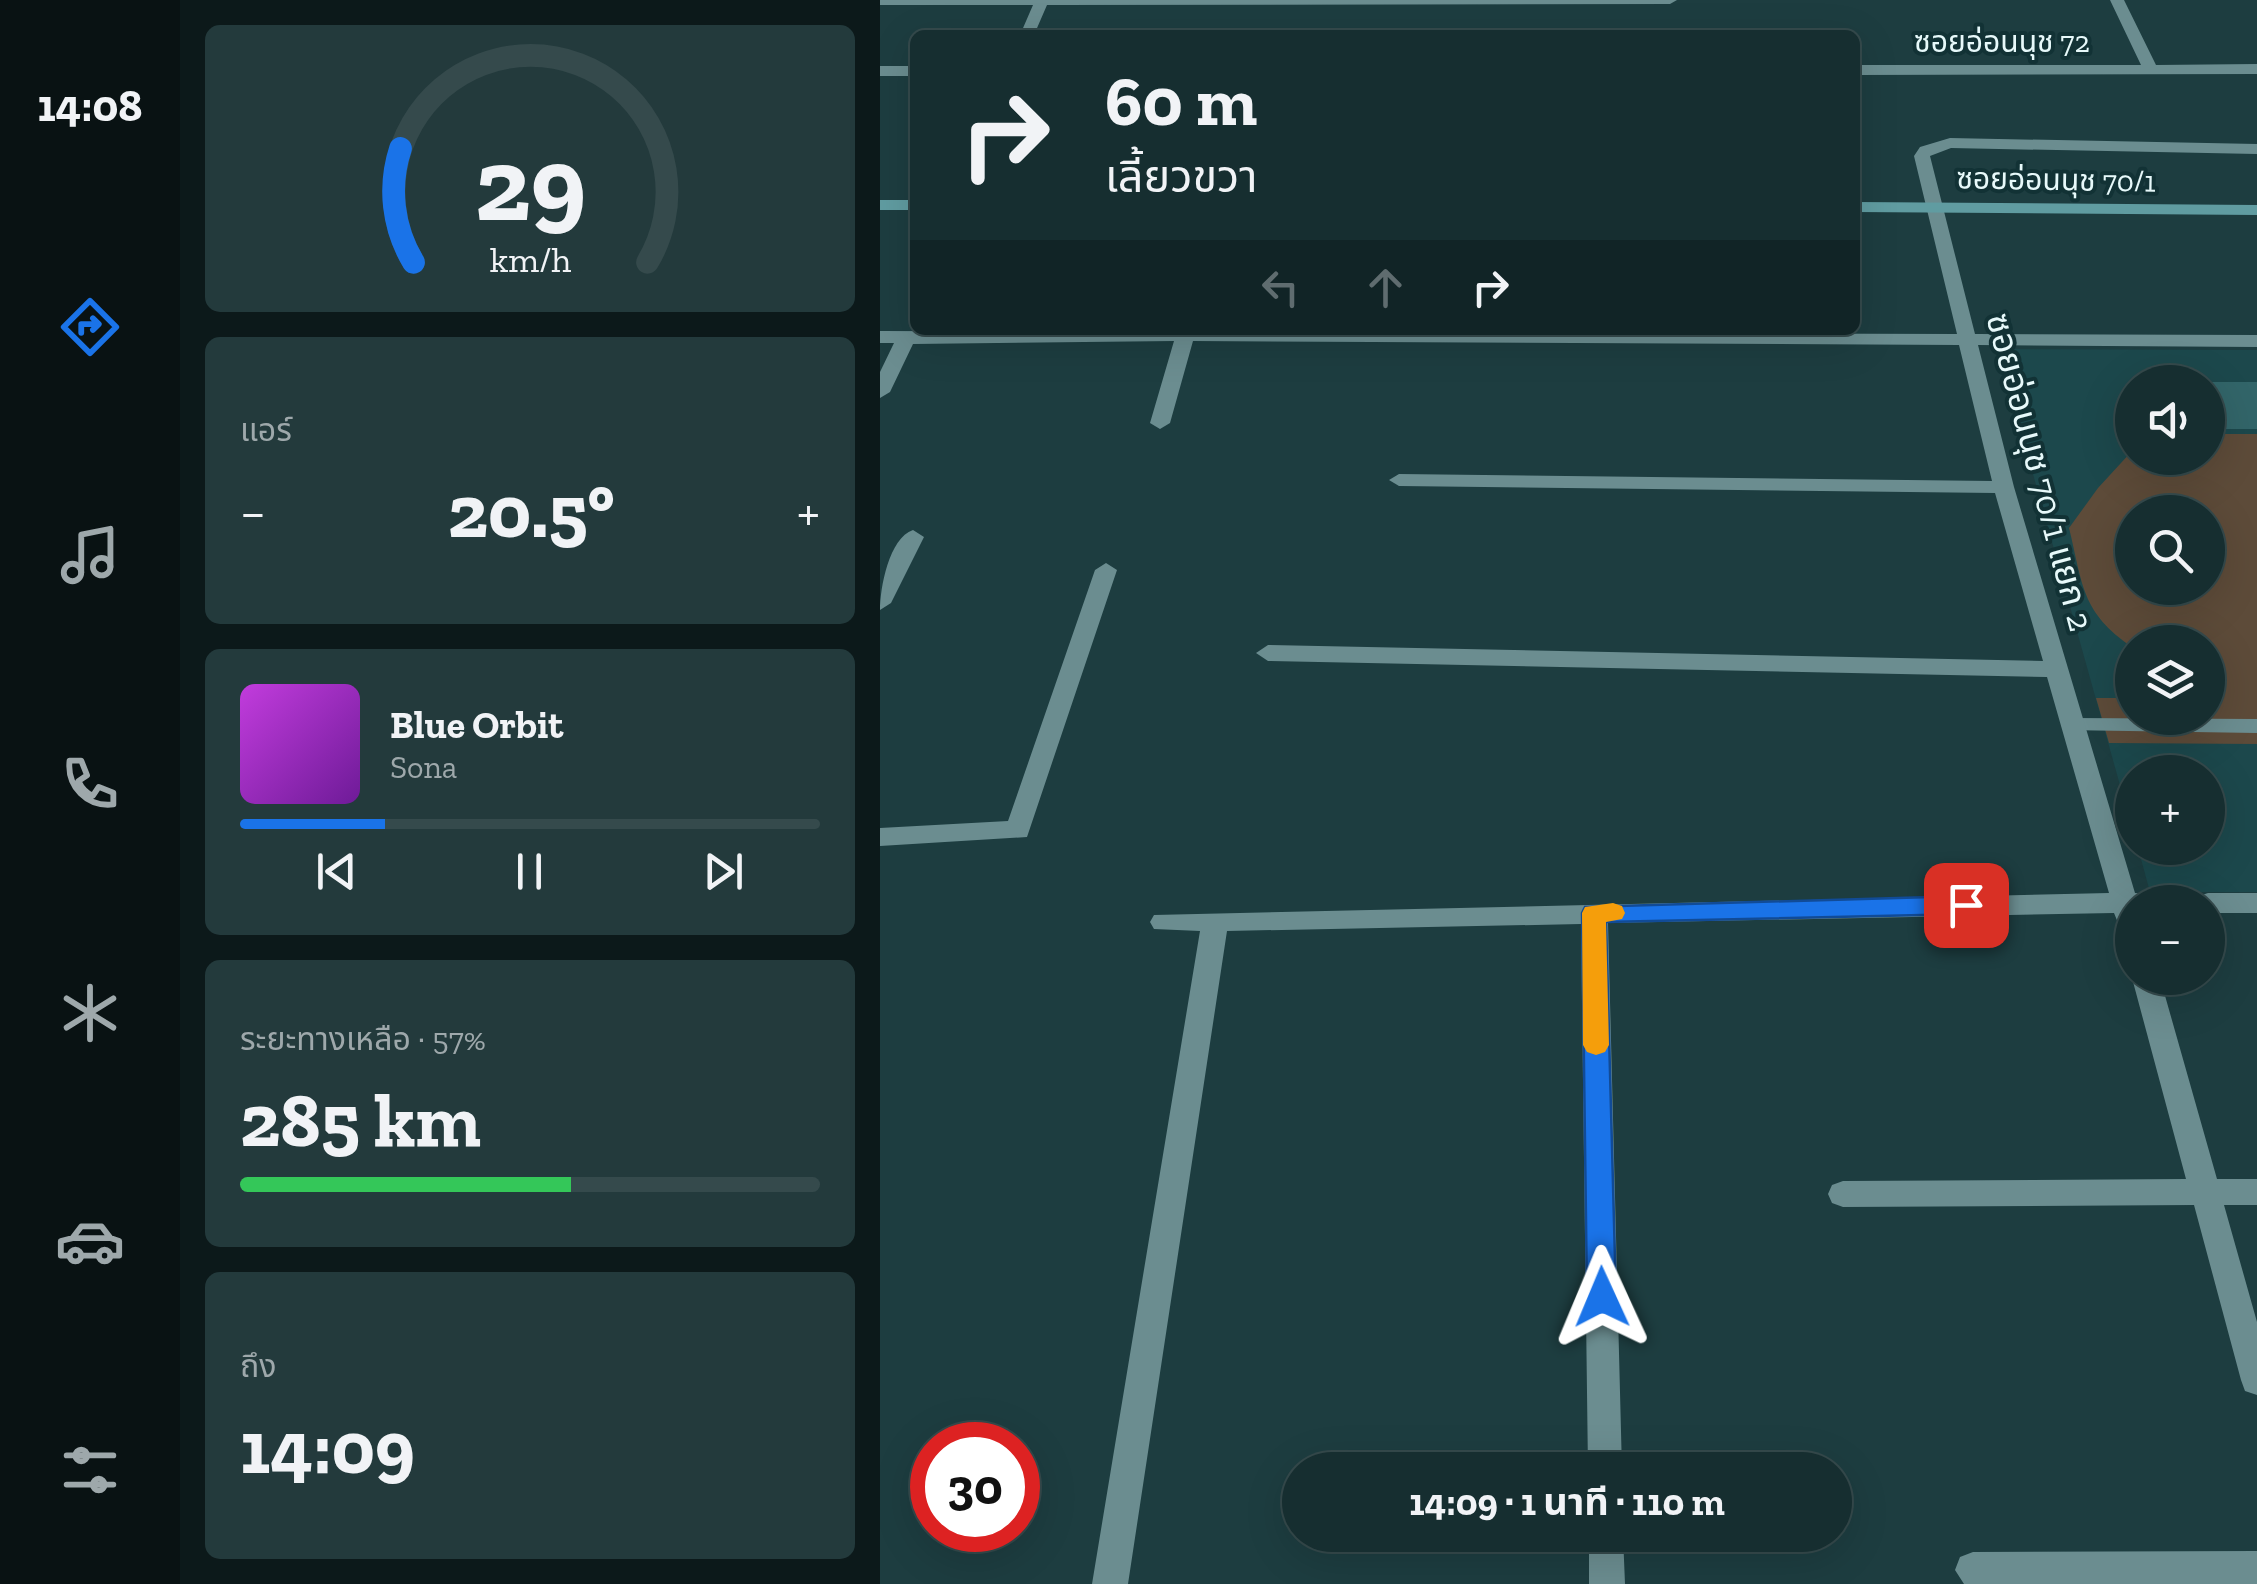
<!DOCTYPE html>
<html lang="th">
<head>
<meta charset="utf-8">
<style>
	body { margin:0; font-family:"Zilla Slab","Noto Sans Thai",serif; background:#233a3c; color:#f1f3f6; height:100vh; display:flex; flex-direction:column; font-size:38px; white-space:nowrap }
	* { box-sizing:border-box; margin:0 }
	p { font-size:32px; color:#9ea8ab }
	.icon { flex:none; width:55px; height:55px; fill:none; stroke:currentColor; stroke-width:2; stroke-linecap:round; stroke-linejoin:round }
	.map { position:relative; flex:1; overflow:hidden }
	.drawer { display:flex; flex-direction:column; gap:25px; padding:25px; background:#0c191a; width:700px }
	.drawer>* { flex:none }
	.guide { position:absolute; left:30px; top:30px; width:950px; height:305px; border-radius:15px; box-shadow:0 10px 40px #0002,0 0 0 2px #354a4c; background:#162e30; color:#f1f3f6; overflow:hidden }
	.tools { position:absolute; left:1235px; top:365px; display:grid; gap:20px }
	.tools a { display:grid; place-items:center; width:110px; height:110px; border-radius:50%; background:#162e30; box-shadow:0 10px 40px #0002,0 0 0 2px #354a4c; font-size:50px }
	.speed { position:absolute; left:30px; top:1422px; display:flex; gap:20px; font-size:50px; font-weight:700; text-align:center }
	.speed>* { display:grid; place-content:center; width:130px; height:130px; border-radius:50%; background:#162e30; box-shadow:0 10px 40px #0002,0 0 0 2px #354a4c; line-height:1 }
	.speed .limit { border:15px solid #d22; background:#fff; color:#111 }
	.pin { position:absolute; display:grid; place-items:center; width:85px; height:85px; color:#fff; margin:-42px; border-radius:20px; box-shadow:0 5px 15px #0006 }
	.me { position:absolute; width:110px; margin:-55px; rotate:359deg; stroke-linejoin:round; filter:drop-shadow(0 0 8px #0008) }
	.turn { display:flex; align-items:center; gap:35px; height:210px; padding:0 30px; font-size:45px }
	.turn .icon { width:130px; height:130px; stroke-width:2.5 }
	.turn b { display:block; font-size:70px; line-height:85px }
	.lanes { display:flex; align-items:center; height:95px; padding:0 30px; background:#0003; justify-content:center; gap:50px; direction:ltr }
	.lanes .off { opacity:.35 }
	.big { font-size:75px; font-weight:700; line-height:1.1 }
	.drawer .widget { flex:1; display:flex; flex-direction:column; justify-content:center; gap:15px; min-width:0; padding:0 35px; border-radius:15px; background:#233a3c }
	.drawer .dial { align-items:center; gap:0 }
	.dial svg { height:260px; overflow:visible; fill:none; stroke:#354a4c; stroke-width:7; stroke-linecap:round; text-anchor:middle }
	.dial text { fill:#f1f3f6; stroke:none }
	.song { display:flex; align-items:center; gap:30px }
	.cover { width:120px; height:120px; border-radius:15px; background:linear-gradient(135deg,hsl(290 70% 55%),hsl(280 70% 35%)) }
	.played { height:10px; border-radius:5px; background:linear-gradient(90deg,#1a73e8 25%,#354a4c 25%) }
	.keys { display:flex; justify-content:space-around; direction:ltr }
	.heat { display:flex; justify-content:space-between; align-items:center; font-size:55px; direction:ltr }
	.charge { height:15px; border-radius:8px; background:linear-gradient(90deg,#34c759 57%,#354a4c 0) }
	.trip { position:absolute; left:402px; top:1452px; width:570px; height:100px; border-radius:50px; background:#162e30; box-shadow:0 10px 40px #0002,0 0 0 2px #354a4c; font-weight:700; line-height:100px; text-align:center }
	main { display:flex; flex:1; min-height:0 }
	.menu { display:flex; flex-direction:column; width:180px; justify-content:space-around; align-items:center; background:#091213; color:#9ea8ab }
	.menu .icon { width:70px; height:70px }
	.menu .selected { color:#1a73e8 }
	.menu b { font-size:45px; color:#f1f3f6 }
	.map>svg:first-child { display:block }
</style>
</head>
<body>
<main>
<nav class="menu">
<b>14:08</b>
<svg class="icon selected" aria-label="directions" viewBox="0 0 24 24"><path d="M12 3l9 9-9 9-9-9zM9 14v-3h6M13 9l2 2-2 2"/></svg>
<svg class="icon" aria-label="music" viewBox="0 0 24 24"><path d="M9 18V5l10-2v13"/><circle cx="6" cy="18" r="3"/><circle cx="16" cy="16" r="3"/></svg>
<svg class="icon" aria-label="phone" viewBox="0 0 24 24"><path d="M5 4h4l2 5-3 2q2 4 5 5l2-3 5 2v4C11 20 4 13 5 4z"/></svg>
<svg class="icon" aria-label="climate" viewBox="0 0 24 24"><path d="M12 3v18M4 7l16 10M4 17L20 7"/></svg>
<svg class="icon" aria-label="car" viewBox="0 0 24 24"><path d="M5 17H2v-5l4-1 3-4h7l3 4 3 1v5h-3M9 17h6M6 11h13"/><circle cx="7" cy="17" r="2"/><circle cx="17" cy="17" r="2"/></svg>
<svg class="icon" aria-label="filters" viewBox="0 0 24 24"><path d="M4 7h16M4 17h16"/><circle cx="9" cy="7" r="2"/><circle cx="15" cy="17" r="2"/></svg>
</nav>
<section class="drawer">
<div class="widget dial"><svg viewBox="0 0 100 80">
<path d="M14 69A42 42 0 1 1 86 69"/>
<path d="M14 69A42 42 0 0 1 10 34" stroke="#1a73e8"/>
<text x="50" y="56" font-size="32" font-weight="700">29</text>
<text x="50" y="72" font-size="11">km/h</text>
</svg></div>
<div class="widget"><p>แอร์</p>
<div class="heat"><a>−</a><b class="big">20.5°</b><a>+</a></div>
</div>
<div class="widget">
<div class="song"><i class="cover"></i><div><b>Blue Orbit</b><p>Sona</p></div></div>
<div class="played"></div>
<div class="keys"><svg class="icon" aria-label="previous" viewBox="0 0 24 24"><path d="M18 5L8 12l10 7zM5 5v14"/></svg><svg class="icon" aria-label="pause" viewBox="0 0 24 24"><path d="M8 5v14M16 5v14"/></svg><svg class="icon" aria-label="next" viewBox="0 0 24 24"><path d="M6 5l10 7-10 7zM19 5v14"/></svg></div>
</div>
<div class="widget"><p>ระยะทางเหลือ · 57%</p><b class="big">285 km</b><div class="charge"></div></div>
<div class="widget"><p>ถึง</p><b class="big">14:09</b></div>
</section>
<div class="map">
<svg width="1377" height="1584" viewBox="0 0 1377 1584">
	<rect width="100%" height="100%" fill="#1d3d40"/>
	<path fill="#1c484c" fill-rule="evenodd" d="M1118,349l259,1v542h-107l-12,-44h70v-76h-76v56zM1252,382h76v76h-76zM1252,512h76v76h-76zM1252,642h76v76h-76z"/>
	<path fill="#5d4b39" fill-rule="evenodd" d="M1328,434h49v310l-148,-1 -13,-45h36v20h76v-76h-76v5c-51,-35 -49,-62 -63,-119l29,-40 34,-37v7h76zM1252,512h76v76h-76z"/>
	<path fill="#326569" d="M1328,382h49v47h-49z"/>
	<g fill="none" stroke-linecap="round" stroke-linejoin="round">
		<path fill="#6b8d90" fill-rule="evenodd" d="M1191,718l186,1v14l-193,-3 -3,-5z"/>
		<path fill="#6b8d90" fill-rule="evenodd" d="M0,0h797l-7,4 -623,1 -13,30h-14l13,-30h-153z
			M1230,0h14l32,65 101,-1v10l-402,1v-10h286z
			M0,66h35v10h-35z
			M1070,138l307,6v10l-306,-6 -21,8 45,178 282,1v12l-279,-2 36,142 121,406 42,2 4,7h-49v36l-9,-3 -9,-22 -506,10 14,547h-34l-7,-546 -354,7 -99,653h-36l108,-653 -46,-2 -4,-7 4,-7 955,-22 -62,-216 -779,-16 -12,-8 12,-8 775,16 -48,-168 -596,-7 -10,-6 10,-6 593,7 -33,-136 -766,-4 -23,82 -10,6 -10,-6 24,-82 -261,3 -23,48 -10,6v-26l14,-29h-14v-12l1077,3 -43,-178 6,-9z
			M33,530l11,7 -33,66 -11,7c0,-22 9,-72 33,-80z
			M226,563l11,7 -90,267 -147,9v-18l128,-7 87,-251z
			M1328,893h49v20h-49v-11h-13l4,-6z
			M1252,978h28l57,201h40v26h-33l33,117v73l-12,-4 -4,-11 -47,-175 -351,2 -11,-4 -4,-9 4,-9 11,-4 343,-2z
			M709,1535h34l2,49h-36z
			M1377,1551v33h-293l-9,-14 5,-13 13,-5z"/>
		<path fill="#609ca1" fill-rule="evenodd" d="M0,200h35v10h-35z
			M975,202l402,3v10l-402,-3z"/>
	</g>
	<path fill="#1a73e8" stroke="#114b97" stroke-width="2.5" d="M1086,896l12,9 -12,9 -360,8 10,375 -4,9 -10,4 -11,-4 -4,-9 -5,-384 3,-6z"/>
	<path fill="#f59e0b" d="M733,903l9,3 3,7 -3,6 -16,3 3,123 -4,7 -9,3 -9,-3 -4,-7 -1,-132 3,-6z"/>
	<g text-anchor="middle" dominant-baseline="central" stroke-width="8" stroke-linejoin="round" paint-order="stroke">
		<g font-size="30" fill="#e7f9fa" stroke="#123235">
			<text x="1122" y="42">ซอยอ่อนนุช 72</text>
			<text transform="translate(1176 180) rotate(1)">ซอยอ่อนนุช 70/1</text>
		</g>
		<g font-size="35" fill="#e7f9fa" stroke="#123235">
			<text transform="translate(1160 472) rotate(75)">ซอยอ่อนนุช 70/1 แยก 2</text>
		</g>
	</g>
</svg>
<div class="tools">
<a><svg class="icon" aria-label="sound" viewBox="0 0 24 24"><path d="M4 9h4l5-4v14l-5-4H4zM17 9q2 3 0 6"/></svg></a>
<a><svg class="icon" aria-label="search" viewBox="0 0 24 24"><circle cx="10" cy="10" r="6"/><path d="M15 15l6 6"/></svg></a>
<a><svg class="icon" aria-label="layers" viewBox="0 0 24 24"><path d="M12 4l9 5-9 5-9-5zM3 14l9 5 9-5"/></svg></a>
<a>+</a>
<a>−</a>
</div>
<div class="speed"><div class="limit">30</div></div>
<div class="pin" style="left:1086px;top:905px;background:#d93025"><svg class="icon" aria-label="arrive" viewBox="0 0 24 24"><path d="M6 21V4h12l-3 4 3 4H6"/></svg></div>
<svg class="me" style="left:722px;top:1297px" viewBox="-20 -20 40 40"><path d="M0-17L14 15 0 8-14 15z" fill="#1a73e8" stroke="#fff" stroke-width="4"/></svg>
<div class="trip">14:09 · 1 นาที · 110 m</div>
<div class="guide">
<div class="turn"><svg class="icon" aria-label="right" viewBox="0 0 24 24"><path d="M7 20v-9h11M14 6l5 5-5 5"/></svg><div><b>60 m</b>เลี้ยวขวา</div></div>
<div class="lanes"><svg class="icon off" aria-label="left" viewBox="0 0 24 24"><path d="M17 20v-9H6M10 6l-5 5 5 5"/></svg><svg class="icon off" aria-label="ahead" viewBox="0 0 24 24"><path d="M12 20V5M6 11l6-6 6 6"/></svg><svg class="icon" aria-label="right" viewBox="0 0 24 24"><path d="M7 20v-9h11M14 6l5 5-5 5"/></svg></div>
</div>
</div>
</main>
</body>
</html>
